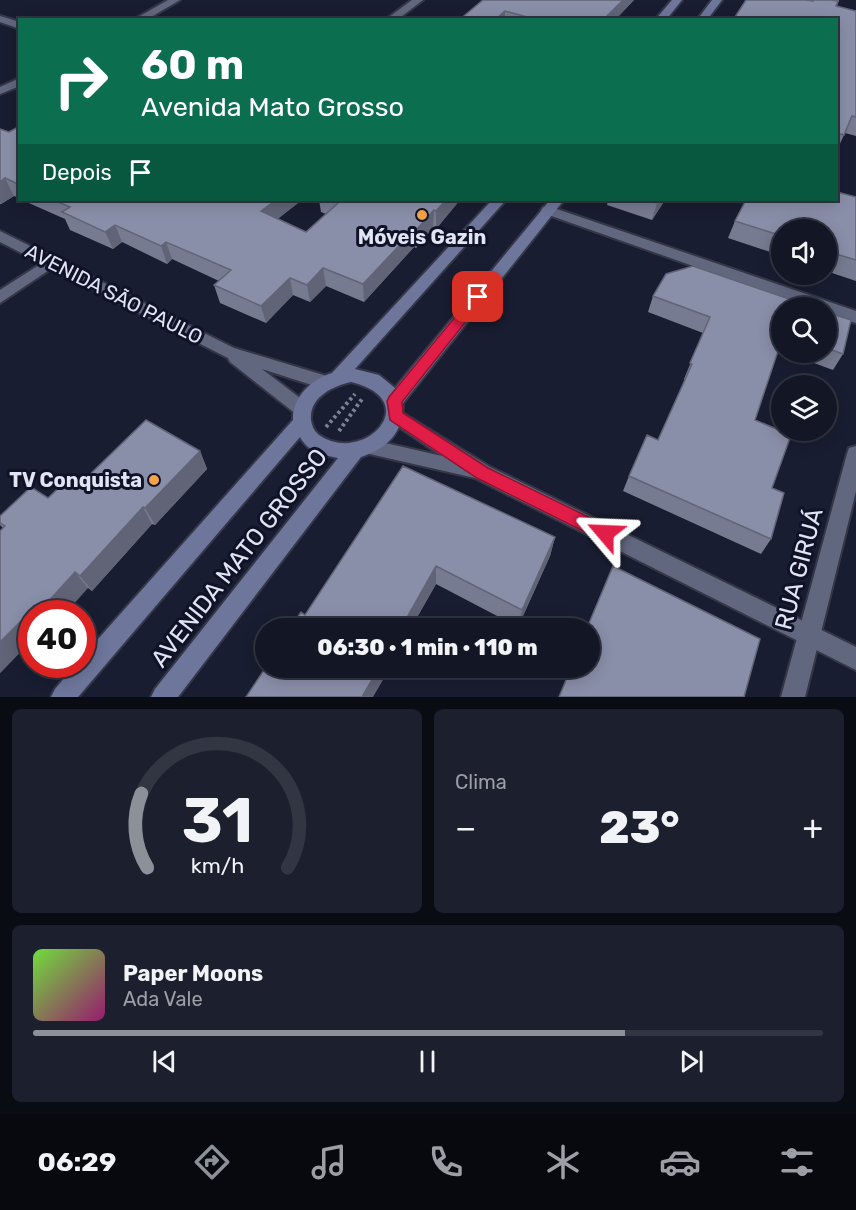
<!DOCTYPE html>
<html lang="pt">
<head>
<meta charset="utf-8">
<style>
	body { margin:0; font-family:Rubik,sans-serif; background:#1c1f2d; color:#f1f3f6; height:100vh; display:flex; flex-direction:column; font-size:22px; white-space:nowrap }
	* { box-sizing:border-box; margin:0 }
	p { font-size:20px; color:#9d9fa7 }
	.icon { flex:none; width:33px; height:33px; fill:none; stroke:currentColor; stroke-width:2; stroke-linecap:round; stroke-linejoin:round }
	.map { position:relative; height:697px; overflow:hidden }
	.side { display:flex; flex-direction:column; gap:12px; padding:12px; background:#0a0c14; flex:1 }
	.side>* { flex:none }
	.hud { position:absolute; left:18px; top:18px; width:820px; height:183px; border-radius:0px; box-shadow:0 3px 15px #0003,0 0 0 2px #323542; background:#0b6e4f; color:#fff; overflow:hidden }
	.buttons { position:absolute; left:771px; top:219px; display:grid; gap:12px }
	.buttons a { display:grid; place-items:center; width:66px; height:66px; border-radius:50%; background:#131625; box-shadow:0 3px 15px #0003,0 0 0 2px #323542; font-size:30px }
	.speed { position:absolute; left:18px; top:600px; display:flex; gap:12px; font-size:30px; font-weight:700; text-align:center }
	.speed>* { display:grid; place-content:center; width:78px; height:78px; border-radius:50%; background:#131625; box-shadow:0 3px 15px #0003,0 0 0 2px #323542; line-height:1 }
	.speed .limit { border:9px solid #d22; background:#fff; color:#111 }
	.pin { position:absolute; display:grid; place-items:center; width:51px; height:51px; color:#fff; margin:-26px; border-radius:12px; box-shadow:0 3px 9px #0006 }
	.me { position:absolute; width:66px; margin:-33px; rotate:296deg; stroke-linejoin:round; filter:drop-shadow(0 0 4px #0008) }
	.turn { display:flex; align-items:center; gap:21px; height:126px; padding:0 24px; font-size:27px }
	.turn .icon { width:78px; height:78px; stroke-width:2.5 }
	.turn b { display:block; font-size:42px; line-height:51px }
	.then { display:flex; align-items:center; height:57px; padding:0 24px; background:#0003; gap:12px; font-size:22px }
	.big { font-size:45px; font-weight:800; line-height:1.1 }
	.side .tile { flex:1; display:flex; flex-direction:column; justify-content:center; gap:9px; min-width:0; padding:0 21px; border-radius:9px; background:#1c1f2d }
	.side .dial { align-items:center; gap:0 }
	.dial svg { height:156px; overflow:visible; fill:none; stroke:#323542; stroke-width:7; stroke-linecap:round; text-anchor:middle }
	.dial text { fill:#f1f3f6; stroke:none }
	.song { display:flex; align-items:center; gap:18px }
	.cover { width:72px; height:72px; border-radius:9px; background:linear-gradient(135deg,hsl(100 70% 55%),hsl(320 70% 35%)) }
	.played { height:6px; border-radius:3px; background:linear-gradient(90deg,#8c9099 75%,#323542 75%) }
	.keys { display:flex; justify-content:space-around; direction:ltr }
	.heat { display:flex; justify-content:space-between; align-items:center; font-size:33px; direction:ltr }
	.side .tiles { flex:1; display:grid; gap:12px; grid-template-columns:1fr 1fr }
	.tile:last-child { grid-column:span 2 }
	.trip { position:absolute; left:255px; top:618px; width:345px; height:60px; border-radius:30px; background:#131625; box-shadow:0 3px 15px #0003,0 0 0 2px #323542; font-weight:800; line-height:60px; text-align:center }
	.menu { display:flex; height:96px; justify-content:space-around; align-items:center; background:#08090f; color:#9d9fa7 }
	.menu .icon { width:42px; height:42px }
	.menu .current { color:#8c9099 }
	.menu b { font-size:27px; color:#f1f3f6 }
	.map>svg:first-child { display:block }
</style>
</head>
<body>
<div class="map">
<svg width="856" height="697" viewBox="0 0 856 697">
	<rect width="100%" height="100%" fill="#191d31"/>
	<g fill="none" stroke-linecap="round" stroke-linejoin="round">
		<g stroke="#353748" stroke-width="4">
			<path id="minor" d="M168,0h12l-34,20h-13z
				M412,0h11l-26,20h-12z
				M20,78v8l-20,8v-7z
				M53,256l5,2 2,3 -2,3 -58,39v-13z
				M856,446v45l-51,206h-24l66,-243 2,-6z"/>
		</g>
		<g stroke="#353748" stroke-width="4">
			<path id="tertiary" d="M0,16l20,6v7l-20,-7z
				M548,206l308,105v12l-30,-10v-5h-14l-269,-95 -2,-3 2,-3z
				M0,231l234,117 96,29 3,5 -3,5 -6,2 -62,-20 46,35 3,5 -3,5 -6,2 -6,-2 -66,-52 -2,-4 -228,-116z
				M396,409l94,58 366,180v23l-381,-192 -114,-26 -2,-5 2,-5 7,-3 74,17 -52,-35 -3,-5 3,-5z"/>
		</g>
		<g stroke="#353748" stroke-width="4">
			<path id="secondary" d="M672,0h10l-16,20h-11z
				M712,0h10l-15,20h-10z
				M492,200h14l-151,169 24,6 16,13 155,-188h14l-161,203c1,29 -15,45 -42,54l-183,240h-27l4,-8 183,-231c-15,-3 -30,-6 -38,-21l-222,260h-27l4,-8 21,-25h6v-7l211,-237c-1,-23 19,-41 39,-47zM351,382c75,18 13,84 -32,53 -5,-4 -7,-9 -8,-15 -2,-23 22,-34 40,-38z"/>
		</g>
		<path stroke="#7d8192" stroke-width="4" stroke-dasharray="3 3" stroke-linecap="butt" d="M326,427l29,-33
			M339,431l23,-32"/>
		<use href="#minor" fill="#61677f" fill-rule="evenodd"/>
		<use href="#tertiary" fill="#61677f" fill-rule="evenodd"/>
		<use href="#secondary" fill="#6e769c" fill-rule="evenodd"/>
	</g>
	<path fill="#777b91" d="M483,0h151l-19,20h-156z
		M814,0h25l-2,6 19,5v125l-11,-3 -8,17v-130l-24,-19z
		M20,126v72l-6,-2 -13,8h-1v-75l9,3z
		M856,197v84l-30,-10v-41h-44v26l-54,-18 7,-17z
		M22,200h280l-25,19 29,13 20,-18 -5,-2 -2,-12h141l-24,29 -3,-1 -17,20 -2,-1 -50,55 -38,-16 -16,16 -17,-7 -27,28 -46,-20 -6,-18 5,-4 -47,-22 -5,5 -45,-22 -9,7 -43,-19 -5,-11z
		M608,200h57l-13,20 -45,-15z
		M653,296l129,12v44l-4,-2 -23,70 17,68 -1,51 -10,15 -138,-63 6,-15 29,-36 27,-60 -1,-1 19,-46 -55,-21z
		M826,312l17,42 -10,16 -49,-18h42z
		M200,451l7,18 -52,56 -3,-1 -60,67 -4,-3 -56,26v26l-32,33 3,-145 -3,-3v-9l48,-18 32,-14z
		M403,466l152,71 -5,19 -32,71 -82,-43 -25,44h-121l15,-13z"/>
	<path fill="#616476" d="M623,0h11l-19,20h-8v-4z
		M505,11v9h-10z
		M5,178l9,18 -13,8 -1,-2v-20z
		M276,200h26l-37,29 -4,-18z
		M446,200h14l-1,1 -23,28v-18z
		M659,200h6l-13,20 5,-17z
		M434,210l-1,18 -17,20v-18z
		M115,225l7,17 -9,7 -8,-17z
		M414,230v17l-50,55 -1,-18z
		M166,242l6,17 -5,5 -6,-18z
		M323,268l3,18 -16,16 -3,-17z
		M290,278l3,17 -27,28 -5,-17z
		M200,451l7,18 -52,56 -10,-17z
		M143,507l9,17 -60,67 -12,-15z
		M555,537l-5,19 -32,71 4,-17z
		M436,566v18l-25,44h-10z
		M75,572l13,16 -23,26h-28z
		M24,618l8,7v15l-32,33v-31z
		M379,668h11l-17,29h-11z"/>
	<path fill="#8a8fa9" stroke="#616476" stroke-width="1.5" d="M483,0h140l-16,16 2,1 -2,3h-69l-33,-9 -10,9h-36z
		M746,0h60l7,1 1,-1h17l7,1 -2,5 20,5v106l-4,-1 -8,19 -7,-2v-113h-104z
		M20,126v59l-15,-7 -5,4v-53l9,3z
		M837,192l19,5v63l-30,-9v-21h-44v6l-47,-15 11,-21h91z
		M53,200h223l-15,11 45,21 33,-30 -7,-2h114l-10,11 -2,-1 -18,20h-2l-51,54 -40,-16 -16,17 -17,-7 -29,28 -47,-21 17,-15 -65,-28 -5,4 -46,-21 -10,7 -43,-20 8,-5z
		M646,200h13l-2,3z
		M693,266l122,42h-33v31l-27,81 36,15 -19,53 12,5 -13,46 -142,-63 18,-41 11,5 34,-76 -2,-1 20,-46 -57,-21 13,-22z
		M826,312l25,8 -8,34 -17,-6z
		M146,420l54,31 -55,57 -2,-1 -63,69 -5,-4 -38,42h-5v5l-3,3 -5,-4 -24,24v-111l5,-5 -5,-3v-7l31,-29 17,11 21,-20 11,6z
		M403,466l152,71 -33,73 -86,-44 -35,62h-111l11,-16 4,3z
		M613,566l147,73 -16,58h-185l12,-29h19v-40h-3z
		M266,667v1h113l-17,29h-116z"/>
	<path fill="#e11d48" stroke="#92132f" stroke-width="1.5" d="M478,292l7,5 -2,3 -81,102 1,11 85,55 123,60 2,5 -2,6 -6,2 -6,-2 -122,-61 -87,-58 -3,-19 2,-4 85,-103z"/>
	<g fill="#f5a346" stroke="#101327" stroke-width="2">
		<circle cx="422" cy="215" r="6"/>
		<circle cx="154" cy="480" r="6"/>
	</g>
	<g text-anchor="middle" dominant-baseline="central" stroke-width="6" stroke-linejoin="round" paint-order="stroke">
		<g font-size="20" font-weight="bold" fill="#e1e5f3" stroke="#101327">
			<text x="422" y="237">Móveis Gazin</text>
			<text x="142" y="480" text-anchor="end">TV Conquista</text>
		</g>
		<g font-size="20" fill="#e1e5f3" stroke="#101327">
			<text transform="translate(114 294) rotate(27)">AVENIDA SÃO PAULO</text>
		</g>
		<g font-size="24" fill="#e1e5f3" stroke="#101327">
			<text transform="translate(239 558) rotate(-52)">AVENIDA MATO GROSSO</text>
			<text transform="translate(799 569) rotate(-75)">RUA GIRUÁ</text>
		</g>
	</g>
</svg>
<div class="buttons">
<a><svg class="icon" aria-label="sound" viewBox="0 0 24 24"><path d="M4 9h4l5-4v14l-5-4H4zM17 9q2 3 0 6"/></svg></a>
<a><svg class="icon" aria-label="search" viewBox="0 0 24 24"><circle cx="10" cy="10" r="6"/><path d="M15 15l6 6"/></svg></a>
<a><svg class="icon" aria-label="layers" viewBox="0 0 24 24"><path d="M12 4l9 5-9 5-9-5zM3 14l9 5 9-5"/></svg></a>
</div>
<div class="speed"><div class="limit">40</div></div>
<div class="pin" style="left:478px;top:297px;background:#d93025"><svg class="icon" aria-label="arrive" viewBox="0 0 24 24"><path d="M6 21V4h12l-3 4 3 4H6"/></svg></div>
<svg class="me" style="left:605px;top:533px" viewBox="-20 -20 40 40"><path d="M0-17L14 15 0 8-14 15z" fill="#e11d48" stroke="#fff" stroke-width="4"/></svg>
<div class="trip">06:30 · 1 min · 110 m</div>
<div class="hud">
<div class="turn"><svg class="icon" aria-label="right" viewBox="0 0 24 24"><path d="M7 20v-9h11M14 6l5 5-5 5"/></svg><div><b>60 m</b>Avenida Mato Grosso</div></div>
<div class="then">Depois<svg class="icon" aria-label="arrive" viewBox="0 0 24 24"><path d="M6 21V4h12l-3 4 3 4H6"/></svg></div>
</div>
</div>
<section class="side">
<div class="tiles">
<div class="tile dial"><svg viewBox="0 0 100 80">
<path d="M14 69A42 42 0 1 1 86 69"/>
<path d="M14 69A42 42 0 0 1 11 31" stroke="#8c9099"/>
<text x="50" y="56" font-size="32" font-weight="700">31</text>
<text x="50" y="72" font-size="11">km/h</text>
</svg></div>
<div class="tile"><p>Clima</p>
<div class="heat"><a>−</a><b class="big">23°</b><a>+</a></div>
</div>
<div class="tile">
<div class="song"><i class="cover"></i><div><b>Paper Moons</b><p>Ada Vale</p></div></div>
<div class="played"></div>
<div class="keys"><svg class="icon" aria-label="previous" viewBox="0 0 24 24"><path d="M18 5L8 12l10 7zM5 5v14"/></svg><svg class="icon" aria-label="pause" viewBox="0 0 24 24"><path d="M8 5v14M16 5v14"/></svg><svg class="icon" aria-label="next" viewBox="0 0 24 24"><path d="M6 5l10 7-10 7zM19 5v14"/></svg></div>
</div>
</div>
</section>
<nav class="menu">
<b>06:29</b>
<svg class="icon current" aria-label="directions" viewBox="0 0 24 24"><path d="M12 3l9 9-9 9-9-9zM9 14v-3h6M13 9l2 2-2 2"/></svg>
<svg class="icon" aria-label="music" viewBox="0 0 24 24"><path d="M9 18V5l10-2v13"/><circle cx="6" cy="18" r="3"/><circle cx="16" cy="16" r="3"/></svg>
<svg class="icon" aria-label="phone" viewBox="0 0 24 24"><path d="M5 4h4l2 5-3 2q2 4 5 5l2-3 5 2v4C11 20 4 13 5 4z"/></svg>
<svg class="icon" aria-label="climate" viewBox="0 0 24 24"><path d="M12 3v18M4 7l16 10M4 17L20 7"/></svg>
<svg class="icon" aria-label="car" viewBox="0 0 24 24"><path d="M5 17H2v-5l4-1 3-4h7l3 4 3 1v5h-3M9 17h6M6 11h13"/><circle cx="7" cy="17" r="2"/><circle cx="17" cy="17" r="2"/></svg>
<svg class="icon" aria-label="filters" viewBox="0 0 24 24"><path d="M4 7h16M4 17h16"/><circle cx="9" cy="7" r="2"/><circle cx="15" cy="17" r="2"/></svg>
</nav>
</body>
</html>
